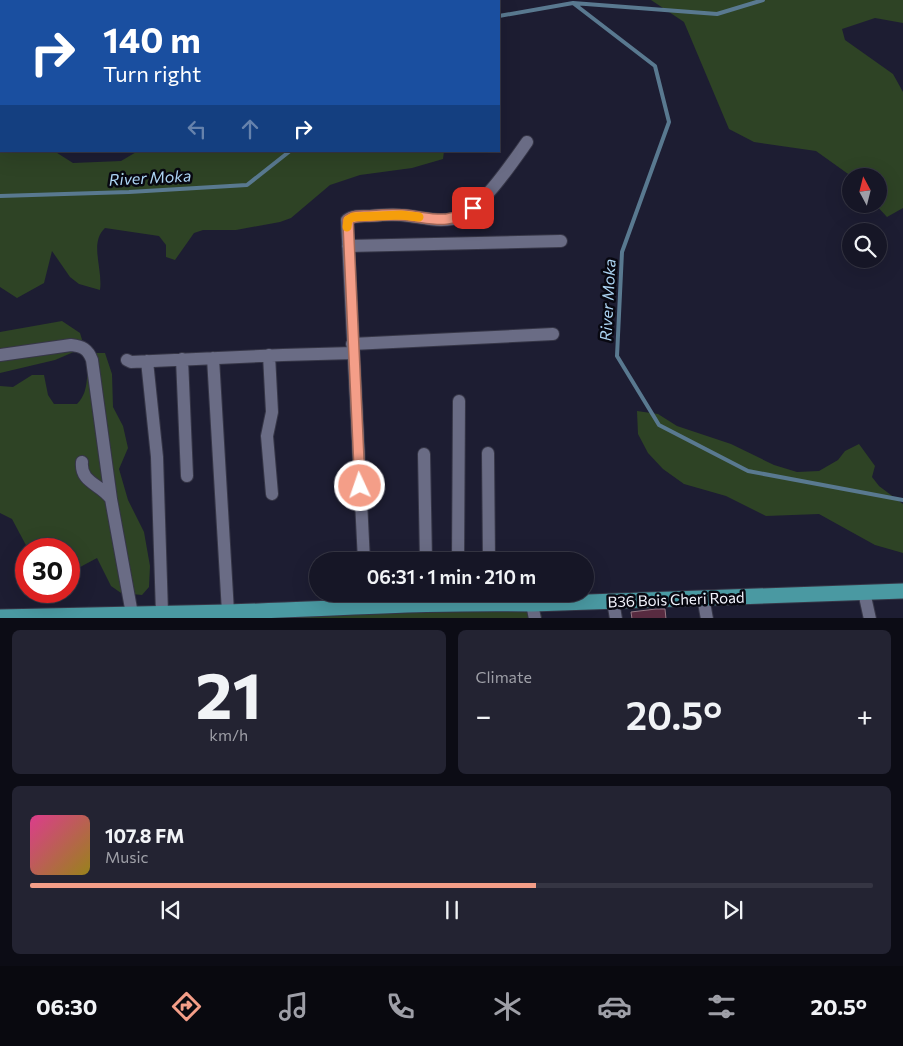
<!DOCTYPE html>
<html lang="en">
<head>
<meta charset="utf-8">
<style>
	body { margin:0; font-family:Commissioner,sans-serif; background:#232332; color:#f1f3f6; height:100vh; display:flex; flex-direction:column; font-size:19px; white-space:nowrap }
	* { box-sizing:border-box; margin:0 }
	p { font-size:16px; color:#9e9fa7 }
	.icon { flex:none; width:28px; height:28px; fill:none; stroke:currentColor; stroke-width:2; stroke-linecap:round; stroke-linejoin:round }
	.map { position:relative; height:618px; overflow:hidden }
	.details { display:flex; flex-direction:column; gap:12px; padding:12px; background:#0c0c15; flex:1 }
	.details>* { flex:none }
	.banner { position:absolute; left:0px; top:0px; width:500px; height:152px; box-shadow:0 5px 20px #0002,0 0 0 1px #353543; background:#1a4fa0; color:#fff; overflow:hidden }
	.needle { width:32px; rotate:353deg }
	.controls { position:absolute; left:842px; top:168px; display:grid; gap:10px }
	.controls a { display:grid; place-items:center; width:45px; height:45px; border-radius:50%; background:#161626; box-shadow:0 5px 20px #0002,0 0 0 1px #353543; font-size:25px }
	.speed { position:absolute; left:15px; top:538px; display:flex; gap:10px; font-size:25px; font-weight:700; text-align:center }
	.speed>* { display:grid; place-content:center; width:65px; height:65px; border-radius:50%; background:#161626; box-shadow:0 5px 20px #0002,0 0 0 1px #353543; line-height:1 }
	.speed .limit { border:8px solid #d22; background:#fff; color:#111 }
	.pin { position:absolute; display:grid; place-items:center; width:42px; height:42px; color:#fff; margin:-21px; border-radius:10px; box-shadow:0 2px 8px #0006 }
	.me { position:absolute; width:55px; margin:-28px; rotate:357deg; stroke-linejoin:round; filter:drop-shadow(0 0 4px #0008) }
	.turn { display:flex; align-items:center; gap:18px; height:105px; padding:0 20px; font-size:22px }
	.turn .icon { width:65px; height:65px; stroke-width:2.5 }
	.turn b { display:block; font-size:35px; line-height:42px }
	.lanes { display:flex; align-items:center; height:48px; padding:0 20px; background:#0003; justify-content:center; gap:25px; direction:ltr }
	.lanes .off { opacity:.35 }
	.big { font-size:38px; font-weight:600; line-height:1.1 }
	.details .card { flex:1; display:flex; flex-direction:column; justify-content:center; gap:8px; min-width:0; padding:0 18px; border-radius:8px; background:#232332 }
	.details .dial { align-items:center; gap:0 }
	.dial b { font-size:65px; line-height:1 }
	.song { display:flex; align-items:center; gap:15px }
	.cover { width:60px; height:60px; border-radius:8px; background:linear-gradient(135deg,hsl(330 70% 55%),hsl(50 70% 35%)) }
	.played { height:5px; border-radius:2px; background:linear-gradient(90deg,#f49e88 60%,#353543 60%) }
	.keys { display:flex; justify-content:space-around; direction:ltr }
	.heat { display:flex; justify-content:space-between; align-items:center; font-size:28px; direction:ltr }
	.details .tiles { flex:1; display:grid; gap:12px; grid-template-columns:1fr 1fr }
	.card:last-child { grid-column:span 2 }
	.trip { position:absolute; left:309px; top:552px; width:285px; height:50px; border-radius:25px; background:#161626; box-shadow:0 5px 20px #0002,0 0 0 1px #353543; font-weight:600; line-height:50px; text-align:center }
	.tab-bar { display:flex; height:80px; justify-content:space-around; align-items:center; background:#09090f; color:#9e9fa7 }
	.tab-bar .icon { width:35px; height:35px }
	.tab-bar .on { color:#f49e88 }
	.tab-bar b { font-size:22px; color:#f1f3f6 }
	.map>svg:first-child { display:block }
</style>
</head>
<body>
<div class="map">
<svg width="903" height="619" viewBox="0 0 903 619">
	<rect width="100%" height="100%" fill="#1d1d32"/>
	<path fill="#2e4325" d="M393,0h91l-90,1z
		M651,0h252v23l-28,-5 -33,11 3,11 48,34 10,18v116l-16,9 -12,-13h4v-28h-28l-35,-25 -62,-9 -25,-13 -45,-107z
		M0,136l1,15h53l19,12 48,-2 17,-10h306l-1,8 -31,9 -52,7 -30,10 -39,33 -11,4 -44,8h-33l-9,3 -19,27 -9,-3v-12l-7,-9 -54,-8c-16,15 -2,40 -5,62l-21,-6 -9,-7 -18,-26 -8,32 -27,15 -17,-11z
		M62,321l18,12 3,10 -7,8 -21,9 -55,13v-41z
		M93,353h12l7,21 1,33 10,19 5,22 -9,21 9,31 16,32 6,34 -1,21 -7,8 -21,-2 -10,-7 -14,-28 -28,15v-24h-41l-16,-30 -12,-6v-127l13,1 19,-12h12l4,20 6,9h23c15,-15 6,-32 16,-51z
		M637,411l21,3 19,12 54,18 43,21 23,7 22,-1 19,-11 7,-9 14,-7 16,22 -3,11 7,9 24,18v49l-28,-8 -56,-31 -53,2 -40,-20 -42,-12 -21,-15 -15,-16 -10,-19z
		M539,604l3,14 -354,1z"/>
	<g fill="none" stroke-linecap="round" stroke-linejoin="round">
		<path stroke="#597990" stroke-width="4" d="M573,3l144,11 46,-14
			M499,16l74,-13 82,63 14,56 -47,130 -5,104 42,69 89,46 155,29
			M0,196l129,-4 118,-7 43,-34"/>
	</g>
	<path fill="#582b40" stroke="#967984" d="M656,609h9l1,10h-34l-1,-7z"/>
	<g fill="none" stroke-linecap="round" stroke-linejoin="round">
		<g stroke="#363647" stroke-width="14">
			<path id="minor" d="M84,1l1,-1
				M0,90l1,-2
				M348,246l213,-5
				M352,344l201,-10
				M0,355l71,-10c11,1 17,4 21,15l19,139 21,115
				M269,355l3,57 -5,24 5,58
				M213,358l15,254
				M182,359l5,117
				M127,360l4,2 152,-7 70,-2
				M147,361l10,96 5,156
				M488,453l1,108
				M424,454l2,107
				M82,462c-2,21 19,22 29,37
				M364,561l-17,-341c6,-5 15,-4 22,-4 11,-1 21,-2 31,-1 20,1 42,10 61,1 23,-11 51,-53 66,-74
				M458,561l1,-160
				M864,592l6,27
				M365,594l1,12
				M426,594v11
				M703,597l4,22
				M613,601l3,18
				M532,604l3,15"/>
		</g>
		<g stroke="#363647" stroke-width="17">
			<path id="major" d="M0,617c76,-2 152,-3 228,-5 101,-3 203,-10 304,-8l371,-13"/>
		</g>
		<use href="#minor" stroke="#6a6c85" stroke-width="12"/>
		<use href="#major" stroke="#4a99a2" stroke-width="15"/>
	</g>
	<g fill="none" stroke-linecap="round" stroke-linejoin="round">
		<g stroke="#9f6758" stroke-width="12">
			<path id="route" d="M360,486l-12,-266c6,-5 14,-4 22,-4 10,-1 21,-2 32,-1 28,2 45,12 71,-7"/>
		</g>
		<use href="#route" stroke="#f49e88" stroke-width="9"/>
		<path stroke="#f59e0b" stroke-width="9" d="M347,227l1,-7 5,-3 48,-2 18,2"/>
	</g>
	<g text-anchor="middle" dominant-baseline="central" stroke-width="5" stroke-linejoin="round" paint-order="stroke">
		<g font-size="15" fill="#f3f4fd" stroke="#080811">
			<text transform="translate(676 599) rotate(-2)">B36 Bois Cheri Road</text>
		</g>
		<g font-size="16" font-style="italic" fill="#add5f4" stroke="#080811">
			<text transform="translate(150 177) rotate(-3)">River Moka</text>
			<text transform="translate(607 300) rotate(-87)">River Moka</text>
		</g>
	</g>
</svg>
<div class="controls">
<a><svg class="needle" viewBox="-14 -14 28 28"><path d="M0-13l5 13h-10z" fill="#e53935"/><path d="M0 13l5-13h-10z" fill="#9e9fa7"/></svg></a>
<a><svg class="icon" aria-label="search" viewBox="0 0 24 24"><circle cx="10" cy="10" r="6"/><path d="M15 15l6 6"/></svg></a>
</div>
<div class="speed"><div class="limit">30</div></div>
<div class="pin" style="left:473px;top:208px;background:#d93025"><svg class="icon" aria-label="arrive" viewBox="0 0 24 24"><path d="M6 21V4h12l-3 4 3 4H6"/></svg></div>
<svg class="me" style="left:360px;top:486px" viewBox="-20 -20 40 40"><circle r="17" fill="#f49e88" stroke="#fff" stroke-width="3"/><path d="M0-11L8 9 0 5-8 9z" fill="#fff"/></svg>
<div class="trip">06:31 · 1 min · 210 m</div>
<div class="banner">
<div class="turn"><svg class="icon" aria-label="right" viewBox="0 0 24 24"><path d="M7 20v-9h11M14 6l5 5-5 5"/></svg><div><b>140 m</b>Turn right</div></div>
<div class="lanes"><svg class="icon off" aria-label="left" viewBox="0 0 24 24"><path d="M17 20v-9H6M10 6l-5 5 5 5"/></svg><svg class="icon off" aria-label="ahead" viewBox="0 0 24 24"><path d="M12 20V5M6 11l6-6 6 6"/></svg><svg class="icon" aria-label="right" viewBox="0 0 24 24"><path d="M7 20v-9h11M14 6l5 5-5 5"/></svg></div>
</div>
</div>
<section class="details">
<div class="tiles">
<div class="card dial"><b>21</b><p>km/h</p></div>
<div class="card"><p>Climate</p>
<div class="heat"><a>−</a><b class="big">20.5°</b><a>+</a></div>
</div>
<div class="card">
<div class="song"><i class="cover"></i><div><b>107.8 FM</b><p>Music</p></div></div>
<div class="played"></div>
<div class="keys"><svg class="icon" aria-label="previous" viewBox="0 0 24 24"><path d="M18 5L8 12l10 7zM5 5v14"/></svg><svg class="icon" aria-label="pause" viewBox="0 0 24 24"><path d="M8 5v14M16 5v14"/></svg><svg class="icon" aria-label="next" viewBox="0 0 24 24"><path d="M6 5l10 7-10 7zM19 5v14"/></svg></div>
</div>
</div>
</section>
<nav class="tab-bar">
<b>06:30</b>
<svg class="icon on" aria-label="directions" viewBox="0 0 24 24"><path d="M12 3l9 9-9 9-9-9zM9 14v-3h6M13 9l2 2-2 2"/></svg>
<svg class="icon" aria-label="music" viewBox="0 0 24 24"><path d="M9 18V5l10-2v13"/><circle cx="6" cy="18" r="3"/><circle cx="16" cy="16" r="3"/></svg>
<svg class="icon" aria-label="phone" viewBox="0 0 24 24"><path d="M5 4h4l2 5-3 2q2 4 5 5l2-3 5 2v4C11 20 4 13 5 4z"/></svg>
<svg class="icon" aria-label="climate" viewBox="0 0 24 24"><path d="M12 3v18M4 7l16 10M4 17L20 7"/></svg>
<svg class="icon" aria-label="car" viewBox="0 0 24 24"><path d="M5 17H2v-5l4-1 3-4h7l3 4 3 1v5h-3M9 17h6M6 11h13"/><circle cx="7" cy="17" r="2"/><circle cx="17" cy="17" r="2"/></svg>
<svg class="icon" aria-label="filters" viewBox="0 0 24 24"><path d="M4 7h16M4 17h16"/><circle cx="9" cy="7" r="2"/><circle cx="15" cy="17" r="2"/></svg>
<b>20.5°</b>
</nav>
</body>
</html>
